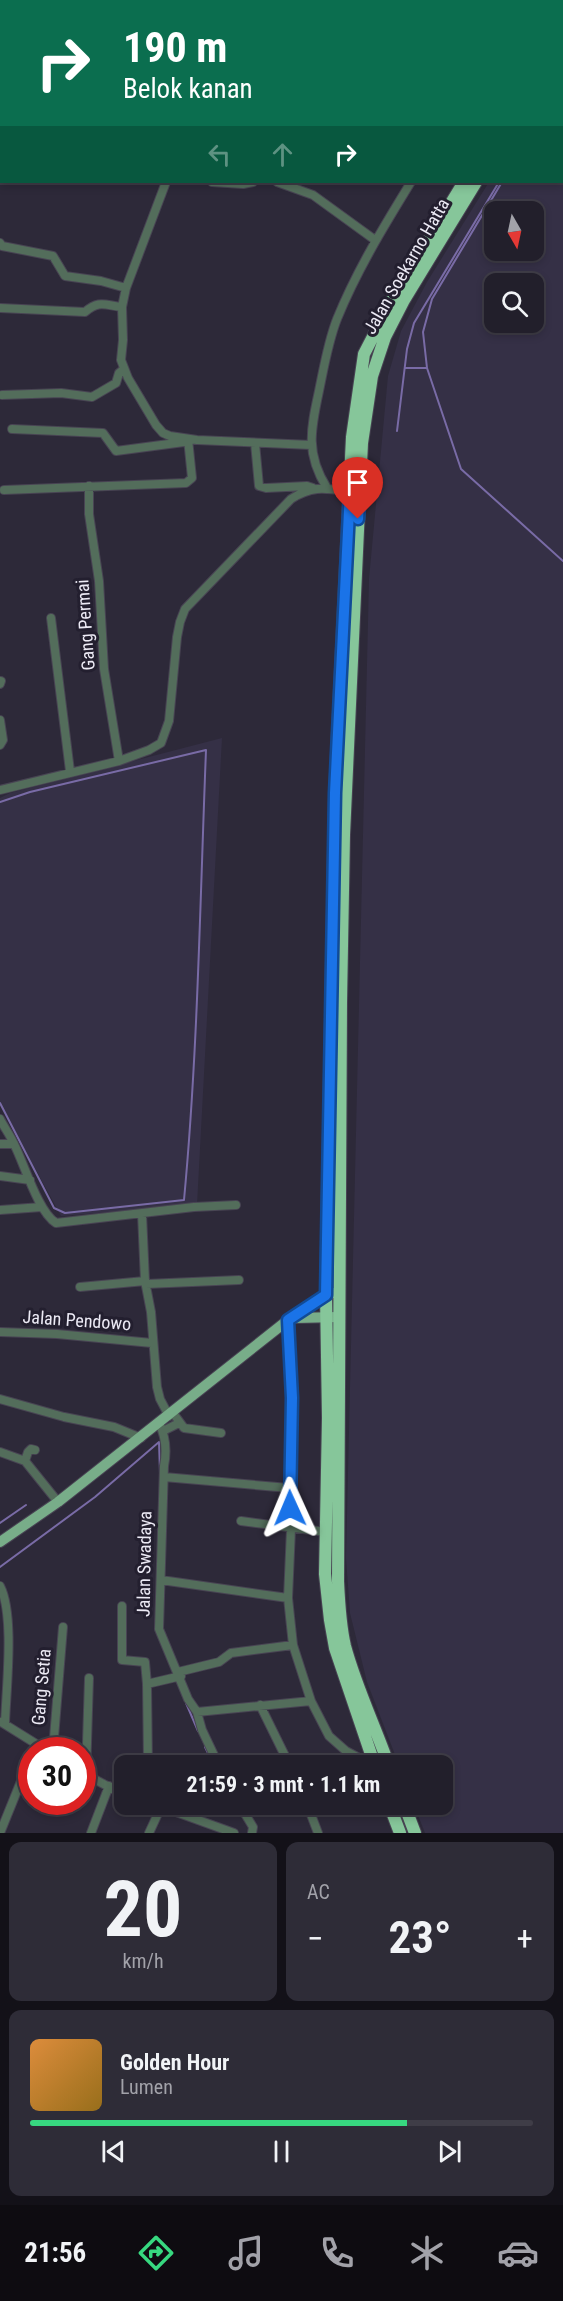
<!DOCTYPE html>
<html lang="id">
<head>
<meta charset="utf-8">
<style>
	body { margin:0; font-family:"Roboto Condensed",sans-serif; background:#2e2c37; color:#f1f3f6; height:100vh; display:flex; flex-direction:column; font-size:22px; white-space:nowrap }
	* { box-sizing:border-box; margin:0 }
	p { font-size:20px; color:#a2a2a9 }
	.icon { flex:none; width:33px; height:33px; fill:none; stroke:currentColor; stroke-width:2; stroke-linecap:round; stroke-linejoin:round }
	.map { position:relative; height:1833px; overflow:hidden }
	.side { display:flex; flex-direction:column; gap:9px; padding:9px; background:#131118; flex:1 }
	.side>* { flex:none }
	.guide { position:absolute; left:0px; top:0px; width:564px; height:183px; box-shadow:0 3px 9px #0003,0 0 0 2px #3f3d47; background:#0b6e4f; color:#fff; overflow:hidden }
	.needle { width:39px; rotate:171deg }
	.controls { position:absolute; left:484px; top:201px; display:grid; gap:12px }
	.controls a { display:grid; place-items:center; width:60px; height:60px; border-radius:12px; background:#221f2b; box-shadow:0 3px 9px #0003,0 0 0 2px #3f3d47; font-size:30px }
	.speed { position:absolute; left:18px; top:1737px; display:flex; gap:12px; font-size:30px; font-weight:700; text-align:center }
	.speed>* { display:grid; place-content:center; width:78px; height:78px; border-radius:50%; background:#221f2b; box-shadow:0 3px 9px #0003,0 0 0 2px #3f3d47; line-height:1 }
	.speed .limit { border:9px solid #d22; background:#fff; color:#111 }
	.pin { position:absolute; display:grid; place-items:center; width:51px; height:51px; color:#fff; margin:-62px -26px; border-radius:50% 50% 50% 0; rotate:-45deg; box-shadow:0 0 6px #0007 }
	.pin .icon { rotate:45deg }
	.me { position:absolute; width:66px; margin:-33px; rotate:359deg; stroke-linejoin:round; filter:drop-shadow(0 0 4px #0008) }
	.turn { display:flex; align-items:center; gap:21px; height:126px; padding:0 24px; font-size:27px }
	.turn .icon { width:78px; height:78px; stroke-width:2.5 }
	.turn b { display:block; font-size:42px; line-height:51px }
	.lanes { display:flex; align-items:center; height:57px; padding:0 24px; background:#0003; justify-content:center; gap:30px; direction:ltr }
	.lanes .off { opacity:.35 }
	.big { font-size:45px; font-weight:700; line-height:1.1 }
	.side .card { flex:1; display:flex; flex-direction:column; justify-content:center; gap:9px; min-width:0; padding:0 21px; border-radius:12px; background:#2e2c37 }
	.side .dial { align-items:center; gap:0 }
	.dial b { font-size:78px; line-height:1 }
	.song { display:flex; align-items:center; gap:18px }
	.cover { width:72px; height:72px; border-radius:9px; background:linear-gradient(135deg,hsl(30 70% 55%),hsl(40 70% 35%)) }
	.played { height:6px; border-radius:3px; background:linear-gradient(90deg,#37d880 75%,#3f3d47 75%) }
	.keys { display:flex; justify-content:space-around; direction:ltr }
	.heat { display:flex; justify-content:space-between; align-items:center; font-size:33px; direction:ltr }
	.side .tiles { flex:1; display:grid; gap:9px; grid-template-columns:1fr 1fr }
	.card:last-child { grid-column:span 2 }
	.trip { position:absolute; left:114px; top:1755px; width:339px; height:60px; border-radius:12px; background:#221f2b; box-shadow:0 3px 9px #0003,0 0 0 2px #3f3d47; font-weight:700; line-height:60px; text-align:center }
	.dock { display:flex; height:96px; justify-content:space-around; align-items:center; background:#0e0c11; color:#a2a2a9 }
	.dock .icon { width:42px; height:42px }
	.dock .on { color:#37d880 }
	.dock b { font-size:27px; color:#f1f3f6 }
	.map>svg:first-child { display:block }
</style>
</head>
<body>
<div class="map">
<svg width="563" height="1833" viewBox="0 0 563 1833">
	<rect width="100%" height="100%" fill="#2d2939"/>
	<path fill="#353046" fill-rule="evenodd" d="M563,63v1770h-138l-11,-28 28,-1v-38l-43,-1 -32,-83 -17,-69 -4,-55 23,-979 19,-203 13,-45 26,-49 62,-100h73zM495,212h39v38h-39zM495,284h39v38h-39z
		M222,738l-25,467 -136,11 -61,-112v-306l10,-5z"/>
	<g fill="none" stroke-linecap="round" stroke-linejoin="round">
		<path stroke="#796ba6" stroke-width="2" d="M562,77h1
			M562,82h1
			M502,182l-70,117 -9,33 4,36 34,101 102,92
			M406,368h21
			M397,431l10,-82 7,-26 85,-141
			M0,802l30,-10 176,-42c-6,150 -8,301 -22,450l-119,13 -11,-5 -54,-105
			M0,1523l26,-18
			M0,1567l95,-70 64,-55 1,31
			M186,1703l12,28
			M205,1747l7,14"/>
		<g stroke="#484453" stroke-width="10">
			<path id="minor" d="M229,0l2,2
				M281,2l1,-2
				M321,2v-2
				M517,2l1,-2
				M166,182l-40,106 -4,19 1,33 -2,20 7,18 28,47 7,8 7,3 27,4 114,5
				M212,182l31,2 10,-2
				M277,182l36,13 62,45
				M0,243l2,3 51,10 12,20 36,5 25,7
				M0,308l85,4c14,-12 19,-7 37,-5
				M2,395l59,-2 31,4 24,-14 3,-10 5,-4
				M12,429l91,4 13,18 68,-9
				M255,443l4,43 7,2 41,-2 6,2
				M89,486v28l10,67 5,88 15,92
				M327,488c-22,-34 -16,-60 -8,-97 5,-24 9,-49 18,-72 20,-49 47,-93 74,-137
				M4,490l182,-7 6,-5 -4,-39
				M51,618l19,153
				M0,684l1,-3
				M0,720l3,20 -3,5
				M0,790l119,-29 30,-11 12,-7 8,-22 8,-84 3,-15 5,-13 106,-110c23,-15 37,-10 63,-7
				M0,1119c4,8 10,16 14,25 10,19 24,68 42,79l138,-16 42,-2
				M0,1144h14
				M0,1176l30,4
				M0,1210l42,-3
				M142,1214l3,67 6,31 6,75 3,12 9,17
				M146,1284l93,-4
				M80,1287l65,-6
				M288,1320l4,78 -3,90 2,41 -3,69 5,47 18,56 18,35 17,15 28,15
				M0,1332l57,2 95,9
				M0,1399l64,18 50,10 27,11
				M173,1413l11,15 37,5
				M159,1423c7,14 8,28 5,43l-5,163 29,70 9,13 5,18 17,36
				M163,1431l16,-8
				M0,1452l25,9 33,41
				M25,1461l3,-9 3,-3 4,1
				M164,1477l125,11
				M241,1521l85,11
				M161,1580l127,18
				M0,1586c15,29 6,104 5,138
				M122,1606v54l23,2 2,22
				M178,1672l41,-10 12,-9 62,-8
				M260,1705l30,61
				M197,1712l114,-11
				M1,1722l45,28
				M53,1750l10,-123
				M148,1766l-1,-82 34,-8
				M83,1773l41,22
				M86,1775l3,-97
				M154,1804l80,29
				M239,1804l14,23 -1,6
				M307,1804l11,29
				M0,1833l32,-79
				M91,1833l18,-47
				M149,1833l12,-26"/>
		</g>
		<g stroke="#484453" stroke-width="12">
			<path id="major" d="M295,1318l44,-1
				M0,1542l58,-40 230,-182 38,-25 7,-2"/>
		</g>
		<g stroke="#484453" stroke-width="14">
			<path id="highway" d="M562,19l1,-1
				M562,41l1,-1
				M375,1766l-40,-118 -5,-28 -5,-46 3,-156 -2,-123 9,-502 17,-356 12,-83 28,-54 72,-118
				M389,1766c-14,-40 -33,-79 -44,-120 -5,-21 -6,-43 -7,-65l3,-579 3,-167 18,-392 10,-67 13,-39 19,-37 72,-118
				M389,1804l11,29
				M404,1804l11,29"/>
		</g>
		<use href="#minor" stroke="#536d5b" stroke-width="8"/>
		<use href="#major" stroke="#78ad89" stroke-width="10"/>
		<use href="#highway" stroke="#86c69a" stroke-width="12"/>
	</g>
	<g fill="none" stroke-linecap="round" stroke-linejoin="round">
		<g stroke="#114b97" stroke-width="15">
			<path id="route" d="M290,1508l2,-110 -4,-78 38,-25 9,-502 15,-302 10,1 -2,27"/>
		</g>
		<use href="#route" stroke="#1a73e8" stroke-width="10"/>
	</g>
	<g text-anchor="middle" dominant-baseline="central" stroke-width="6" stroke-linejoin="round" paint-order="stroke">
		<g font-size="18" fill="#eceaf5" stroke="#231f2f">
			<text transform="translate(406 266) rotate(-60)">Jalan Soekarno Hatta</text>
			<text transform="translate(85 625) rotate(-94)">Gang Permai</text>
			<text transform="translate(77 1320) rotate(4)">Jalan Pendowo</text>
			<text transform="translate(144 1564) rotate(-89)">Jalan Swadaya</text>
			<text transform="translate(41 1687) rotate(-85)">Gang Setia</text>
		</g>
	</g>
</svg>
<div class="controls">
<a><svg class="needle" viewBox="-14 -14 28 28"><path d="M0-13l5 13h-10z" fill="#e53935"/><path d="M0 13l5-13h-10z" fill="#a2a2a9"/></svg></a>
<a><svg class="icon" aria-label="search" viewBox="0 0 24 24"><circle cx="10" cy="10" r="6"/><path d="M15 15l6 6"/></svg></a>
</div>
<div class="speed"><div class="limit">30</div></div>
<div class="pin" style="left:358px;top:519px;background:#d93025"><svg class="icon" aria-label="arrive" viewBox="0 0 24 24"><path d="M6 21V4h12l-3 4 3 4H6"/></svg></div>
<svg class="me" style="left:290px;top:1508px" viewBox="-20 -20 40 40"><path d="M0-17L14 15 0 8-14 15z" fill="#1a73e8" stroke="#fff" stroke-width="4"/></svg>
<div class="trip">21:59 · 3 mnt · 1.1 km</div>
<div class="guide">
<div class="turn"><svg class="icon" aria-label="right" viewBox="0 0 24 24"><path d="M7 20v-9h11M14 6l5 5-5 5"/></svg><div><b>190 m</b>Belok kanan</div></div>
<div class="lanes"><svg class="icon off" aria-label="left" viewBox="0 0 24 24"><path d="M17 20v-9H6M10 6l-5 5 5 5"/></svg><svg class="icon off" aria-label="ahead" viewBox="0 0 24 24"><path d="M12 20V5M6 11l6-6 6 6"/></svg><svg class="icon" aria-label="right" viewBox="0 0 24 24"><path d="M7 20v-9h11M14 6l5 5-5 5"/></svg></div>
</div>
</div>
<section class="side">
<div class="tiles">
<div class="card dial"><b>20</b><p>km/h</p></div>
<div class="card"><p>AC</p>
<div class="heat"><a>−</a><b class="big">23°</b><a>+</a></div>
</div>
<div class="card">
<div class="song"><i class="cover"></i><div><b>Golden Hour</b><p>Lumen</p></div></div>
<div class="played"></div>
<div class="keys"><svg class="icon" aria-label="previous" viewBox="0 0 24 24"><path d="M18 5L8 12l10 7zM5 5v14"/></svg><svg class="icon" aria-label="pause" viewBox="0 0 24 24"><path d="M8 5v14M16 5v14"/></svg><svg class="icon" aria-label="next" viewBox="0 0 24 24"><path d="M6 5l10 7-10 7zM19 5v14"/></svg></div>
</div>
</div>
</section>
<nav class="dock">
<b>21:56</b>
<svg class="icon on" aria-label="directions" viewBox="0 0 24 24"><path d="M12 3l9 9-9 9-9-9zM9 14v-3h6M13 9l2 2-2 2"/></svg>
<svg class="icon" aria-label="music" viewBox="0 0 24 24"><path d="M9 18V5l10-2v13"/><circle cx="6" cy="18" r="3"/><circle cx="16" cy="16" r="3"/></svg>
<svg class="icon" aria-label="phone" viewBox="0 0 24 24"><path d="M5 4h4l2 5-3 2q2 4 5 5l2-3 5 2v4C11 20 4 13 5 4z"/></svg>
<svg class="icon" aria-label="climate" viewBox="0 0 24 24"><path d="M12 3v18M4 7l16 10M4 17L20 7"/></svg>
<svg class="icon" aria-label="car" viewBox="0 0 24 24"><path d="M5 17H2v-5l4-1 3-4h7l3 4 3 1v5h-3M9 17h6M6 11h13"/><circle cx="7" cy="17" r="2"/><circle cx="17" cy="17" r="2"/></svg>
</nav>
</body>
</html>
